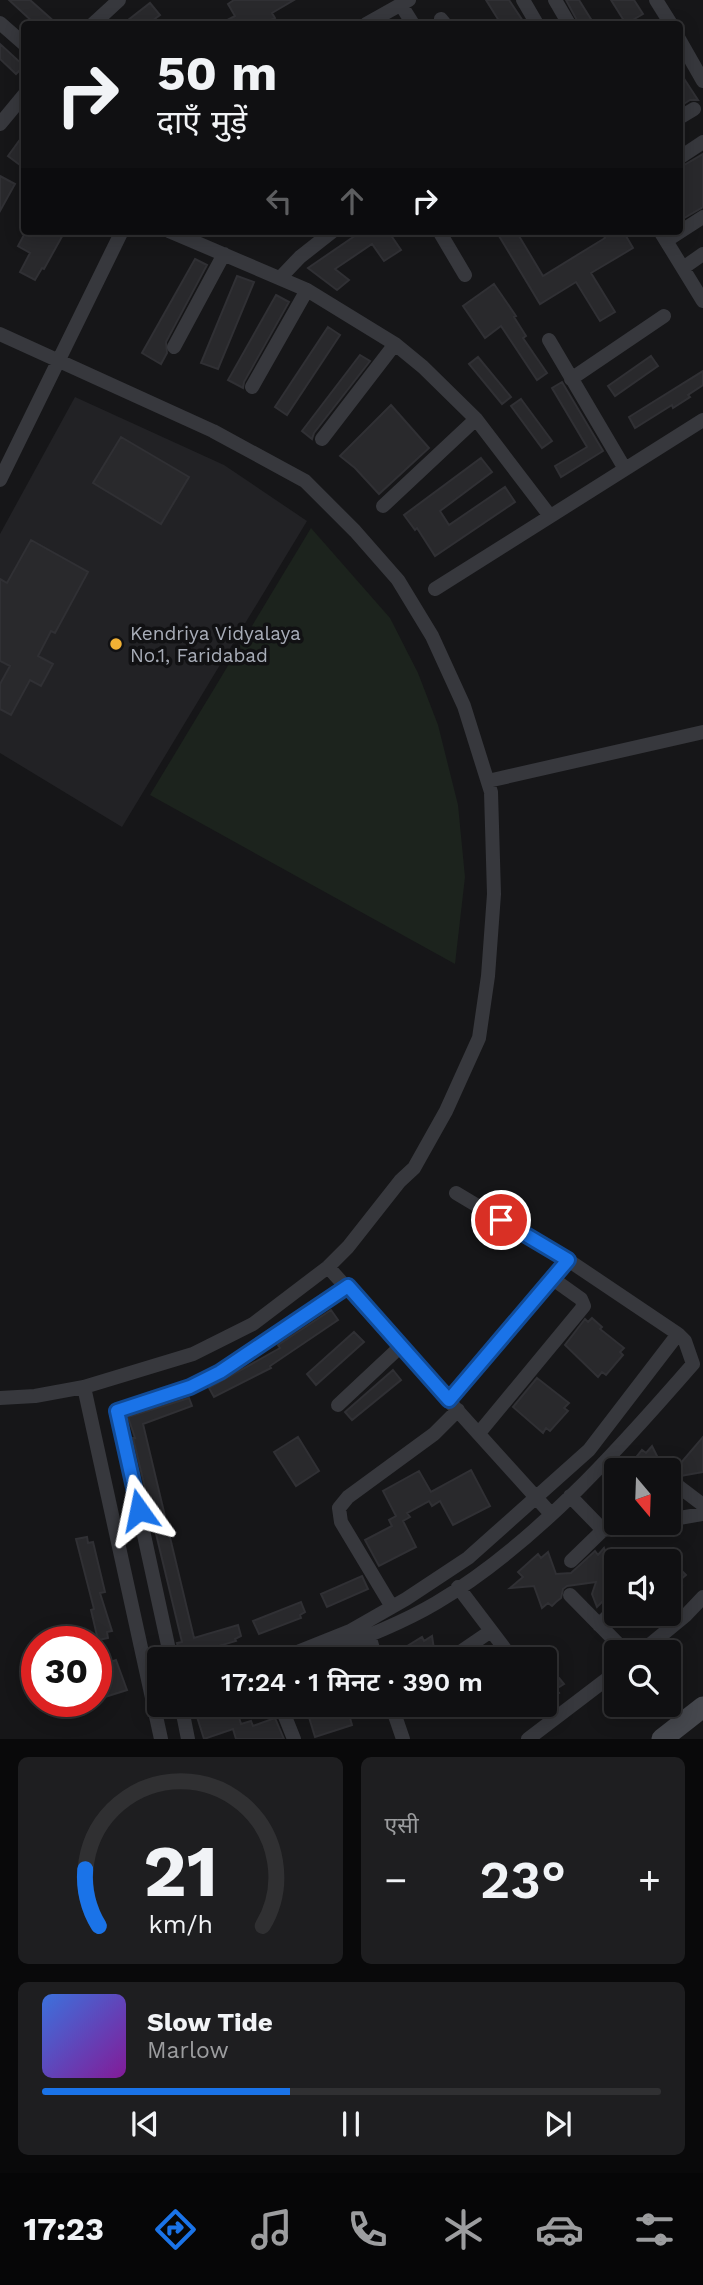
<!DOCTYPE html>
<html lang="hi">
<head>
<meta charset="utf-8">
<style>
	body { margin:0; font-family:"Work Sans","Noto Sans Devanagari",sans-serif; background:#1e1e20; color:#f1f3f6; height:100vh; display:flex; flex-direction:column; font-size:26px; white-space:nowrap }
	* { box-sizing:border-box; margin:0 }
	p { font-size:23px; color:#9c9d9f }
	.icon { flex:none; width:38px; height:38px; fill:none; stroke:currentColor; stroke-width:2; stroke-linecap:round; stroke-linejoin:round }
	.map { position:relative; height:1739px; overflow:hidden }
	.details { display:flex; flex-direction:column; gap:18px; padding:18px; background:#09090a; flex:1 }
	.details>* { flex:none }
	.banner { position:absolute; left:21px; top:21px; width:662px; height:214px; border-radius:7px; box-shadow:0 4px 18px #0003,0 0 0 2px #303032; background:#101012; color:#f1f3f6; overflow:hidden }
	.needle { width:46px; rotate:161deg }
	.fabs { position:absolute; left:604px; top:1458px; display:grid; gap:14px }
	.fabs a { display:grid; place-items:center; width:77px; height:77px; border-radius:7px; background:#101012; box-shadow:0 4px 18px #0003,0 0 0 2px #303032; font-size:35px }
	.speed { position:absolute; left:21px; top:1626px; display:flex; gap:14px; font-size:35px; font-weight:700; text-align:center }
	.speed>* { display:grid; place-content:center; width:91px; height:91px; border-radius:50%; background:#101012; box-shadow:0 4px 18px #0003,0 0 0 2px #303032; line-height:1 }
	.speed .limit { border:10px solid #d22; background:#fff; color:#111 }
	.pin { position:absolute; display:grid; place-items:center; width:60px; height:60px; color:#fff; margin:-30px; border:4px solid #fff; border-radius:50%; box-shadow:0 2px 7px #0007 }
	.me { position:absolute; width:77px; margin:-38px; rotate:348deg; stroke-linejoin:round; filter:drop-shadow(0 0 5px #0008) }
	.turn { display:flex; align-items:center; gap:24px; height:147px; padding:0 21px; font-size:32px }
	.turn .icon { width:91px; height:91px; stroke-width:2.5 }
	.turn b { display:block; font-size:49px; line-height:60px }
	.lanes { display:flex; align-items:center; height:66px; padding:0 21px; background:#0003; justify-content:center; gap:35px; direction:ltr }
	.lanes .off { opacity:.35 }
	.big { font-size:52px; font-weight:600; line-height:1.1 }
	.details .tile { flex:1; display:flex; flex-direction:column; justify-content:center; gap:10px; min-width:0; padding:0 24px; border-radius:10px; background:#1e1e20 }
	.details .dial { align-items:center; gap:0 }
	.dial svg { height:182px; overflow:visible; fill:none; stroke:#303032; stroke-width:7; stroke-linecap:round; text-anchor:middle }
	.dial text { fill:#f1f3f6; stroke:none }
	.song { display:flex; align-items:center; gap:21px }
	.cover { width:84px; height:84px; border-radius:10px; background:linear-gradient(135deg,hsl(220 70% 55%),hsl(290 70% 35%)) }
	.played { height:7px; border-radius:4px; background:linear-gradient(90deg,#1a73e8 40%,#303032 40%) }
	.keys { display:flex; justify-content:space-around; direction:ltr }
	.heat { display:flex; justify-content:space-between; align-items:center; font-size:38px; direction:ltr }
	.details .tiles { flex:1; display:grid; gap:18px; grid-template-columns:1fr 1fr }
	.tile:last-child { grid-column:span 2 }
	.trip { position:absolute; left:147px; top:1647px; width:410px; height:70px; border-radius:7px; background:#101012; box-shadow:0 4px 18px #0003,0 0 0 2px #303032; font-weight:600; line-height:70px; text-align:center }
	.dock { display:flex; height:112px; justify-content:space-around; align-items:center; background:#060607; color:#9c9d9f }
	.dock .icon { width:49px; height:49px }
	.dock .selected { color:#1a73e8 }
	.dock b { font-size:32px; color:#f1f3f6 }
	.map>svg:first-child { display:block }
</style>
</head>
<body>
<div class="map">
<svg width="703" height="1739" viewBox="0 0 703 1739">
	<rect width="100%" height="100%" fill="#161618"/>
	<path fill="#222225" d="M75,397l149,68 83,56 -185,306 -122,-74v-219z"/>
	<path fill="#1c231d" d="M311,528l79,90 28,55 20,52 20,80 7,72 -10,87 -305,-169z"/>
	<path fill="#29292c" stroke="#303034" stroke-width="2" d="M9,0h21l27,24h-22z
		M234,0h60l-22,13 3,5 -12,6h-43l15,-8 -7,-12z
		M486,0h23l16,24h-24z
		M566,0h13l15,24h-15z
		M611,0h23l9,14 -17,10z
		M150,3l10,12 -12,9h-25z
		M0,44l24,22 -8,8 -16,-15z
		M679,71l19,29h-8l-11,7z
		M24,134v34l-16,-12z
		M703,154v53l-24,14v-53z
		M0,176l15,8 -15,27z
		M26,231h39l-21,38 -2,-1 -7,12 -15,-8 10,-19 -12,-7z
		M362,231h26l13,19 -17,11 -12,-17 -37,25 14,11 -12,10 -29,-22z
		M496,231h20l27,45 62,-38 -4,-7h22l10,17 -42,25 24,39 -15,9 -24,-39 -36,22z
		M195,259l12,6 -41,77 1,11 -6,11 -19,-11z
		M237,276l17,6 -36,87 -17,-6z
		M494,284l22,32 -2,1 12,19 -3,2 24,35 -10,7 -36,-54 -16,12 -22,-32z
		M276,295l13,7 -45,80 -1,6 -15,-8z
		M328,327l12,8 -53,80 -12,-8z
		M360,355l10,6 -56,72 -2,6 -10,-8z
		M651,356l7,10 -43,30 -7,-10z
		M478,357l33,40 -9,7 -33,-40z
		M703,371v14l-15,10 2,2 -17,11 -1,-3 -37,23 -6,-11z
		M562,382l41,69 -42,26 -6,-11 32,-19 -35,-59z
		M521,399l31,42 -10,7 -31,-42z
		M391,405l38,43 -50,46 -24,-26 -15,-12z
		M121,437l68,40 -28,47 -68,-41z
		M481,458l11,14 -52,39 9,14 56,-38 10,15 -80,54 -18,-28 -2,2 -11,-15z
		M31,540l57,32 -33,61 -4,-2 -13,25 15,8 -12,22 -11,-6 -19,35 -11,-6v-25l10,-18 -10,-5v-82l7,4z
		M331,1310l7,10 -68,46 1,2 -57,29 -5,-9 71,-40 -2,-3z
		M592,1318l10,9 -2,2 24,19 -4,4 3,3 -17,20 -4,-3 -4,5 -33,-32 20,-26 3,3z
		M354,1332l10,10 -48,43 -9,-11z
		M393,1370l8,10 -49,40 -7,-8z
		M537,1378l32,25 -5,5 4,3 -18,20 -4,-3 -3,5 -30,-26z
		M189,1398l3,8 -49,18 51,214 44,-13 3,11 -6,3 1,2 -44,13 -1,-5 -12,3 -2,-9 5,-1 -49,-204h2l-7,-21z
		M298,1437l21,34 -23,15 -22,-34z
		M703,1437v35l-28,5 -7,8v-20l12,-1z
		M652,1446l12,24h-38l16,-20 4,3z
		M471,1470l19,36 -37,19 -13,-24 -8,5 -3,-5 -22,12 3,4 -7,4 13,26 -37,19 -14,-26 27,-14 -3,-6 7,-4 -13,-25 36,-20 12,21z
		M87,1537l1,6 5,-1 12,50 -5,1 12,38 -5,1 1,6 -10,2 -7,-30 3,-1 -18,-70z
		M604,1548l9,24h3v24l-10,8 -3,-3 -6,6 -5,-13 4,-12 -29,4 -4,3 -2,9 -5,4 -4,4 -4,-3 -6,5 -8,-22 -24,2 13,-11 -5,-5 20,-18 3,4 7,-6 8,22 15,-1 24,-22 3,4z
		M668,1569h12l6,6 -7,6 3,4 -14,12z
		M362,1576l6,13 -41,18 -6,-13z
		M301,1602l4,10 -5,3 1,3 -42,16 -6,-13z
		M432,1636l2,13 -5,10h-25l-5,-8 23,-14 2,4z
		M116,1660l11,30 -22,7 -9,-30z
		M544,1674l15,4 5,6 -8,5 3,4 -15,9z
		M193,1704h42l6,20 10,-3 2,5 22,-8 9,21h-48l-3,-10 -29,10z
		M305,1704h41l6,21 -37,12z"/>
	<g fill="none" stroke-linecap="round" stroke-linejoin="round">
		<path stroke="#37383d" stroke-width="14" d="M523,0l14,24
			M555,0l14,24
			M656,0l15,24
			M401,5l12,19
			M441,19l4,5
			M0,23l24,21
			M93,24l26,-24
			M366,24l43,-24
			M679,39l24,42
			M679,118l15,-9
			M0,124l24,-29
			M679,158l24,-16
			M169,231l138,59 88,54 28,23 53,52 74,97
			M439,231l26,44
			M660,231l43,70
			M666,241l37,-24
			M683,268l20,-14
			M280,278l20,-21 33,-26
			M0,334l213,97 92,50 50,50 43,49 34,56 32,70 27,86 3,102 -6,82 -9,62 -33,73 -32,57 -14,13 -52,66 -20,20 -75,57 -60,30 -109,33 -49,9 -35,2
			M549,340l76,129
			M174,347l50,-93
			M571,379l93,-63
			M252,387l55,-97
			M322,439l73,-95
			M0,480l122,-249
			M383,506l93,-87
			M435,589l268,-169
			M488,781l215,-49
			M328,1267l223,247
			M84,1387l77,352
			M449,1400l119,-140
			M338,1405l63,-59
			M479,1433l105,-127 -3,-7 -28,-20
			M678,1486l25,19
			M570,1496l33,34 47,-8
			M668,1520l35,-6
			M571,1561l32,-31
			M458,1587l53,70
			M570,1595l56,57
			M392,1607l-51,-85 -2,-14 9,-11 86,-63 24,-24
			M599,1625l17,-17
			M369,1635l7,24
			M641,1652l45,-37 17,-18
			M171,1659l-54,-248 73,-24 30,-15 128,-86
			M280,1659l70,-28 56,-32 62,-41 121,-108 89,-116
			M309,1659c43,-17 88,-33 127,-56 98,-58 183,-154 257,-239l-8,-23 -7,-7 -110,-74 -112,-67
			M450,1659l41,-28
			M181,1704l7,35
			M280,1704l14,35
			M391,1704l12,35
			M528,1739l88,-67"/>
		<path stroke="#45474d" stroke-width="21" d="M662,1739l41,-32"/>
	</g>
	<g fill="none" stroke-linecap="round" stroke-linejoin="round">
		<g stroke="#114b97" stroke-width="18">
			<path id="route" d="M139,1510l-22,-99 73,-24 30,-15 128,-86 101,114 119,-140 -67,-40"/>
		</g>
		<use href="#route" stroke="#1a73e8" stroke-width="12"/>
	</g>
	<circle fill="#f2b134" stroke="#111113" stroke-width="2.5" cx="116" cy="644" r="7"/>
	<g text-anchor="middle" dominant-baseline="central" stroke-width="7" stroke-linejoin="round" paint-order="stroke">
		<g font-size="19" fill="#a8adb8" stroke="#111113" text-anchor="start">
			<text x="130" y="633">Kendriya Vidyalaya<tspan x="130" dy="22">No.1, Faridabad</tspan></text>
		</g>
	</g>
</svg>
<div class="fabs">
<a><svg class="needle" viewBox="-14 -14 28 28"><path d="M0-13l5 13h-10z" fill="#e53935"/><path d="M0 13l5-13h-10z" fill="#9c9d9f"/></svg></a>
<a><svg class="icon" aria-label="sound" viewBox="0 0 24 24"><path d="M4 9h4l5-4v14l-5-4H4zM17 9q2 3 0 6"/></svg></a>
<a><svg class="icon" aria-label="search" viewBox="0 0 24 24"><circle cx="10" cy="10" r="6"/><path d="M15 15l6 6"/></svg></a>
</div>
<div class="speed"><div class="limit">30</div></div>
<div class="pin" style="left:501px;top:1220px;background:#d93025"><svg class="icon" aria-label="arrive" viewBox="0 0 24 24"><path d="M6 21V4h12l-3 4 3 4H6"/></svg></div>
<svg class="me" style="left:139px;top:1510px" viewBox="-20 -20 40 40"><path d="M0-17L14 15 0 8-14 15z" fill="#1a73e8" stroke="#fff" stroke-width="4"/></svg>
<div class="trip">17:24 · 1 मिनट · 390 m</div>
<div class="banner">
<div class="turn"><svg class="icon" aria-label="right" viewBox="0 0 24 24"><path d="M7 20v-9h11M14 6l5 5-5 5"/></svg><div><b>50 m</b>दाएँ मुड़ें</div></div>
<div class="lanes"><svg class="icon off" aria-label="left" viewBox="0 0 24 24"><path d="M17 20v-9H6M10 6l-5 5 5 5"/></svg><svg class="icon off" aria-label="ahead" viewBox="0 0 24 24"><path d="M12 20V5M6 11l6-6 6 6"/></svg><svg class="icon" aria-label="right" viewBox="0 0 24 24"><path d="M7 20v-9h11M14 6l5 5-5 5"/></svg></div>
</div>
</div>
<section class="details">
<div class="tiles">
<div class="tile dial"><svg viewBox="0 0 100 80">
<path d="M14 69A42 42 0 1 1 86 69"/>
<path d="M14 69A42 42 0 0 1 8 44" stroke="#1a73e8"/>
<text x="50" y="56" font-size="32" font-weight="700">21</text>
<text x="50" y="72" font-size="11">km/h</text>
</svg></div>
<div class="tile"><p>एसी</p>
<div class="heat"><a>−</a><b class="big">23°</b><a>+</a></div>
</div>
<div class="tile">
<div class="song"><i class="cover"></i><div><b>Slow Tide</b><p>Marlow</p></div></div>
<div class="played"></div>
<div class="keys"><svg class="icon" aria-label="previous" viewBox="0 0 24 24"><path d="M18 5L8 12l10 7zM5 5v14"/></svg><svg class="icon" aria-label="pause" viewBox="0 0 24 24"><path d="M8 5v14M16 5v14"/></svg><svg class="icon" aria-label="next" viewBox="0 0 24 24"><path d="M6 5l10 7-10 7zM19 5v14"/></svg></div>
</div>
</div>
</section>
<nav class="dock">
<b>17:23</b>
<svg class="icon selected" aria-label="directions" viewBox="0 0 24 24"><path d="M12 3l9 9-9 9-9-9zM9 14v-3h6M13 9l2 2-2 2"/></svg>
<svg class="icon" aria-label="music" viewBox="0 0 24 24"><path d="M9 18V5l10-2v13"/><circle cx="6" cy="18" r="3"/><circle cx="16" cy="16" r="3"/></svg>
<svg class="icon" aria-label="phone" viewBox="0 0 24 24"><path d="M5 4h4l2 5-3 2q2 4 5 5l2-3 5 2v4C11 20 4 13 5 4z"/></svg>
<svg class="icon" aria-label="climate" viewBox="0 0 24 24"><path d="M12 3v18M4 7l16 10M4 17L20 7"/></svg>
<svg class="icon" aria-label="car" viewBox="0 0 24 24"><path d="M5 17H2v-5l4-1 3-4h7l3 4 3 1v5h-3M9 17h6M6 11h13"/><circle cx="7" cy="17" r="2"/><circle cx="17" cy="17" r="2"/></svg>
<svg class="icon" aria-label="filters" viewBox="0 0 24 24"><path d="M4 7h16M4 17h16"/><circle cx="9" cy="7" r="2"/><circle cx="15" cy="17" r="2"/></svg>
</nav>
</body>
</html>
